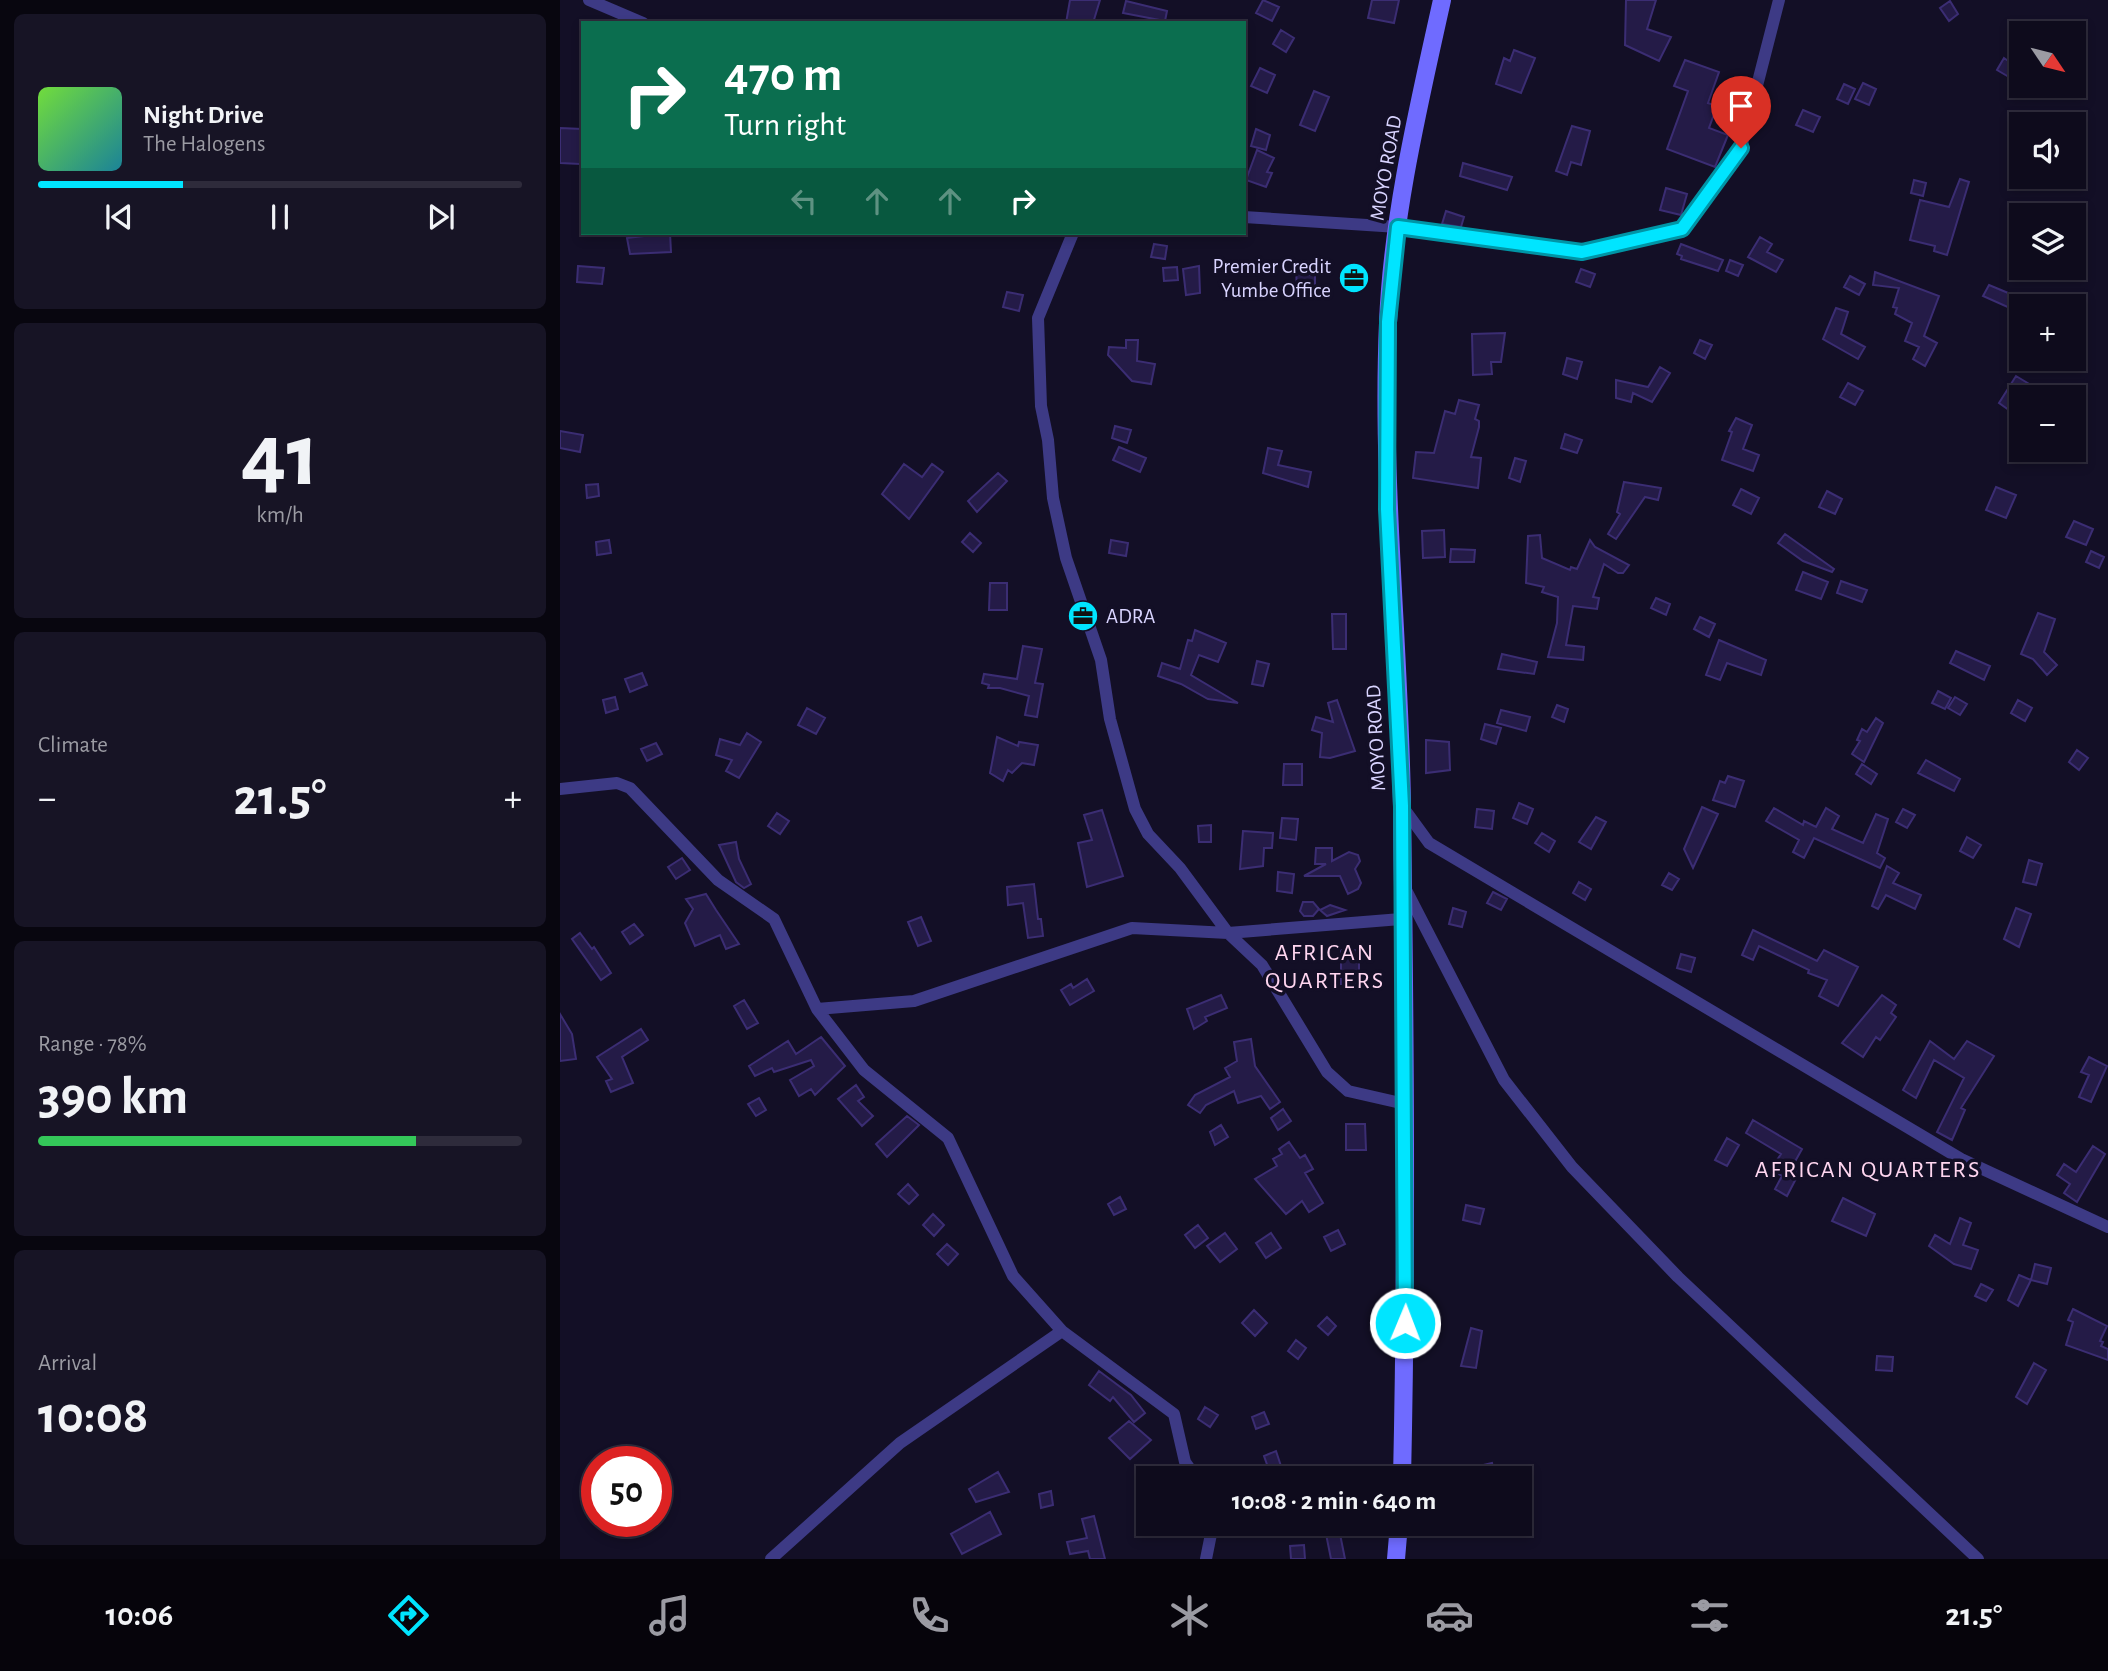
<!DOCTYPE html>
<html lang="en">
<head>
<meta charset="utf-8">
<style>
	body { margin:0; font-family:"Alegreya Sans",sans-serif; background:#171425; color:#f1f3f6; height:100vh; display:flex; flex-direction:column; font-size:26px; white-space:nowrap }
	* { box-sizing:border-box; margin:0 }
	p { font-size:23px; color:#9b9ba3 }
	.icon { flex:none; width:38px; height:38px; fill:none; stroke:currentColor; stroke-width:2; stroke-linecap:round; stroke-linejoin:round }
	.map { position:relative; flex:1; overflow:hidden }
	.panel { display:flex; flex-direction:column; gap:14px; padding:14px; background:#08060f; width:560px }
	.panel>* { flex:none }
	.banner { position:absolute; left:21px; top:21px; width:665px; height:214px; border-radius:0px; box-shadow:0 4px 10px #0003,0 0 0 2px #2e2b3b; background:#0b6e4f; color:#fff; overflow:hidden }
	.needle { width:46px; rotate:125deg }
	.controls { position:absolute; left:1449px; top:21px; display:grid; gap:14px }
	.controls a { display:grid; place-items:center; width:77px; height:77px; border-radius:0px; background:#0e0b1c; box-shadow:0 4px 10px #0003,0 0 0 2px #2e2b3b; font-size:35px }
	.speed { position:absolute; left:21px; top:1446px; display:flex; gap:14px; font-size:35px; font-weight:700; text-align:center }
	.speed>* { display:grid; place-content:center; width:91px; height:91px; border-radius:50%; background:#0e0b1c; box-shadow:0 4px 10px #0003,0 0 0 2px #2e2b3b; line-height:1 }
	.speed .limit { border:10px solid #d22; background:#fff; color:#111 }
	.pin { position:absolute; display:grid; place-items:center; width:60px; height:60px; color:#fff; margin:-72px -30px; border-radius:50% 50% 50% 0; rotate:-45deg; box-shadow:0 0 7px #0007 }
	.pin .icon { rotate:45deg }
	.me { position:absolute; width:77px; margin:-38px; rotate:1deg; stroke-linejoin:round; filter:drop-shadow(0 0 5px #0008) }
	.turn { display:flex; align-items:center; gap:24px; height:147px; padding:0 28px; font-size:32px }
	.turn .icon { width:91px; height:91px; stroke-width:2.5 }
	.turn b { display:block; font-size:49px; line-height:60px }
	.lanes { display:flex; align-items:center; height:66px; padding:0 28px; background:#0003; justify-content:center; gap:35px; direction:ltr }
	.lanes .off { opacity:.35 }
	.big { font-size:52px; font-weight:700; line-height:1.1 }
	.panel .card { flex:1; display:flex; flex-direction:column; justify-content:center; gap:10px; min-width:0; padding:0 24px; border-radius:10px; background:#171425 }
	.panel .dial { align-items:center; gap:0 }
	.dial b { font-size:91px; line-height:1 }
	.song { display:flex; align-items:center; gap:21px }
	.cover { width:84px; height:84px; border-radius:10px; background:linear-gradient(135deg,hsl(100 70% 55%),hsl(190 70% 35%)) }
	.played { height:7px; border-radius:4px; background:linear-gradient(90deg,#00e5ff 30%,#2e2b3b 30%) }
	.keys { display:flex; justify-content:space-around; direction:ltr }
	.heat { display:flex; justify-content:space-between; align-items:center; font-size:38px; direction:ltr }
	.charge { height:10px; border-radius:5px; background:linear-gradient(90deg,#34c759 78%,#2e2b3b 0) }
	.trip { position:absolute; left:576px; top:1466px; width:396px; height:70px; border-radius:0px; background:#0e0b1c; box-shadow:0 4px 10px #0003,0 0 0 2px #2e2b3b; font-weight:700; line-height:70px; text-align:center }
	.tab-bar { display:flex; height:112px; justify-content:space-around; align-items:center; background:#06040b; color:#9b9ba3 }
	.tab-bar .icon { width:49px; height:49px }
	.tab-bar .current { color:#00e5ff }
	.tab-bar b { font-size:32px; color:#f1f3f6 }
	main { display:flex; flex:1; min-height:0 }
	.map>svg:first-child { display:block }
</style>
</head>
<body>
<main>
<section class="panel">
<div class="card">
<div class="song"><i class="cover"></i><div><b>Night Drive</b><p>The Halogens</p></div></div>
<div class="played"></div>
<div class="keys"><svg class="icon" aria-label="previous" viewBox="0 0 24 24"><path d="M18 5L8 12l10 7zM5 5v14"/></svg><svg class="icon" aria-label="pause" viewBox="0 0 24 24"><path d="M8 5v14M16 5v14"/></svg><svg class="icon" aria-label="next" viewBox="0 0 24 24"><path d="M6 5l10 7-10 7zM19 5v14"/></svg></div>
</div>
<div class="card dial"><b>41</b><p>km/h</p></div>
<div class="card"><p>Climate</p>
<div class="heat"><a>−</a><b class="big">21.5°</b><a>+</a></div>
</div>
<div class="card"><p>Range · 78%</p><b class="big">390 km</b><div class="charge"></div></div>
<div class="card"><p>Arrival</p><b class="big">10:08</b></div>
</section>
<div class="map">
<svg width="1548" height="1559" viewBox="0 0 1548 1559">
	<rect width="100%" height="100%" fill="#130f26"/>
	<path fill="#241b47" stroke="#3b2d73" stroke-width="2" d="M510,0h30l-7,23h-27z
		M703,0l16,7 -7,14 -16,-8z
		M812,0h27l-5,23 -26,-5z
		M1066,0h30l-9,29 24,8 -12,24 -34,-16z
		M566,1l41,10 -2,10 -42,-8z
		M1390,1l8,13 -9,7 -9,-13z
		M721,30l13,8 -8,14 -13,-8z
		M954,50l21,8 -14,35 -25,-9 8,-26 6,3z
		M1444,58l17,12v14l-24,-14z
		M1125,60l34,12 -11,31 9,3 -8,22 19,7 -13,32 -48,-18 21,-58 -14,-5z
		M700,68l15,7 -8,18 -16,-7z
		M1303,83l13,6 -7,16 -14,-6z
		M1284,84l11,5 -7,15 -11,-5z
		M754,91l15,6 -14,34 -15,-6z
		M1243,110l17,7 -7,15 -17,-7z
		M1012,126l18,5 -9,34 -10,-3 -4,13 -11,-4z
		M0,128l22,1 -2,35 -20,-1z
		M696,129l14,6 -4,15 -15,-4z
		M697,150l17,8 -7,14 5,1 -6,14 -20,-7z
		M903,163l49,14 -5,13 -47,-14z
		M1400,179l9,3 -22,73 -13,-4 1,-5 -25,-6 10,-40 29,7z
		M1354,180l12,3 -3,13 -12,-3z
		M1106,188l21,6 -6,21 -21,-5z
		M886,211l18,6 -3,10 -19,-3z
		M110,233l1,19 -41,2 -3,-16z
		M1200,237l12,7 -5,8 16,8 -7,12 -28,-15z
		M594,244l13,2 -2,13 -14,-2z
		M1121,244l42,16 -5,11 -37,-12 1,-3 -5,-2z
		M1170,260l13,5 -5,11 -12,-5z
		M749,262l1,13h5v16l-5,1 1,6 -14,-1 -1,-34z
		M18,266l26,2 -2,16 -25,-2z
		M639,266l1,27 -14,2 -3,-26z
		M617,267l1,13 -14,1 -1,-13z
		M1021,269l14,5 -5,13 -14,-5z
		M1315,272l64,24 -15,40 13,7 -12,23 -12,-7 6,-12 -14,-6 7,-18 -17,-9 2,-6 -4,-1 6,-19 -26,-3z
		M1290,276l15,8 -6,11 -15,-8z
		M1429,285l36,15 -2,3 6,3h-8v7l-38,-17z
		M447,292l16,3 -4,16 -16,-4z
		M1276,308l12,4 -7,22 24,13 -7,12 -35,-20z
		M945,333l-4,29h-10l1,12 -19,1 -1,-41z
		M566,340h12l-1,21 18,3 -4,20 -19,-3 -24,-26 1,-8 17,1z
		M1140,340l12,5 -7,14 -11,-6z
		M1007,358l15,4 -5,17 -14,-5z
		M1100,367l10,6 -18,29 -19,-9 -2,9 -15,-4v-18l32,7z
		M1456,376l30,18 6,3 -33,-2 -10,15 -10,-7z
		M1288,383l15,8 -8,14 -15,-8z
		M899,400l20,5 -4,14 4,2v6l-8,30 10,1 -3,30 -65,-10 3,-26 18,1 11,-42 10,3z
		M1176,418l16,7 -9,24 16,6 -6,16 -31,-11 10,-28 -3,-1z
		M555,426l16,4 -4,13 -15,-5z
		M0,431l23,4 -3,17 -20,-4z
		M1005,434l17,6 -5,13 -16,-5z
		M559,447l27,11 -6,14 -27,-12z
		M708,448l14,3 -4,14 33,7 -3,15 -45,-14z
		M955,458l11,3 -6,21 -11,-4z
		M344,464l18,13 10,-13 11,8 -34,47 -27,-25z
		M438,473l9,8 -30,31 -9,-11z
		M1064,482l37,6 -3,12 -13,-3 -29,42 -8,-5 12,-20 -3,-2z
		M38,484l1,12 -12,2 -1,-13z
		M1436,487l20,8 -10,23 -20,-8z
		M1181,489l18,9 -8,16 -18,-9z
		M1267,491l15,8 -7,15 -16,-7z
		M1514,521l19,8 -7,16 -20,-8z
		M884,530l1,27 -22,1 -1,-27z
		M410,533l11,10 -8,9 -11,-10z
		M1225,534l49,35 -2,3 -29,-11 -25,-18z
		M980,535l2,23 28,12 1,-3 6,2 13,-29 5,7 34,18 -6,8h-5l-14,-9 -11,33 6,1 -2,11 -24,-3 -7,39 18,2 -1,13 -35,-3 9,-34 1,-26 -16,-5 2,-5 -18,-4 2,-47z
		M49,540l2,13 -14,2 -1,-13z
		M551,540l17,3 -2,13 -17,-3z
		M891,549l24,1 -1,12h-24z
		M1531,551l13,6 -5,11 -13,-6z
		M1243,572l25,10 -7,17 -25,-9z
		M1281,581l26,9 -5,12 -25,-9z
		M430,583h17v27h-18z
		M1096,598l14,6 -4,11 -15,-7z
		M1478,613l17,6 -11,33 13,13 -10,10 -14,-16 -12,-5z
		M772,614h14v35h-13z
		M1140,617l15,7 -6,13 -15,-8z
		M635,630l31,13 -8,19 -19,-7 -8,20 47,28 -30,-4 -27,-15 -23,-8 4,-13 18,6 8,-29 4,1z
		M1159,640l47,20 -5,15 -34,-12 -7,17 -14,-5z
		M463,646l19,3 -7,34 8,1 -6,33 -12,-2 4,-19 -29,-8h-12l1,-3 -7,-2 2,-9 33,5z
		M1396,651l34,15 -6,14 -34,-17z
		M942,654l35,8 -3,12 -36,-5z
		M697,661l12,3 -6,22 -11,-2z
		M82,673l5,12 -17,7 -5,-13z
		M1378,691l13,7 -6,11 -13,-6z
		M55,697l3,12 -12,4 -3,-13z
		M1395,697l12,7 -7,11 -12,-7z
		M777,700l18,51 -25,7 -10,-1 2,-24 -10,-3 4,-13 17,5 -5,-19z
		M1458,700l14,8 -7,13 -14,-8z
		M997,705l11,4 -4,13 -12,-5z
		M247,708l18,10 -9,16 -18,-9z
		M941,710l29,7 -4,14 -29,-8z
		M1316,718l7,5 -19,39 -12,-8 8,-13 -3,-1 5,-11 5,3z
		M925,724l16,4 -5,16 -15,-5z
		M187,733l14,9 -22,36 -13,-7 6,-11 -16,-5 4,-16 20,6z
		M437,737l21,9 1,-4 19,3 -4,20 -12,-2 -10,10 -4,-3 -5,11 -13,-8z
		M866,740l23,2 1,28 -24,3z
		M96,743l6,11 -15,7 -6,-12z
		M1517,750l11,8 -9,12 -10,-8z
		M1366,760l34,19 -6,12 -36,-18z
		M724,764h18v21h-19z
		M1302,764l15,10 -6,10 -15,-10z
		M1168,776l16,5 -9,26 -22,-7 7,-19 5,2z
		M959,803l14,6 -6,15 -14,-6z
		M1142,807l16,7 -25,54 -9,-19z
		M1214,808l29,17 1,-4 12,6 10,-19 13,8 -7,13 31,14 13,-29 12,5 -11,34 8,5 -5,10 -66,-30 -10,20 -11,-6 6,-12 -33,-19z
		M917,809l17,2 -2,18 -17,-2z
		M1343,809l12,6 -8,13 -11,-6z
		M542,810l21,66 -36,11 -9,-44 14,-3 -8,-25z
		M217,813l12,8 -9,13 -12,-8z
		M1036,817l10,5 -15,27 -12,-7z
		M722,818l16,1 -2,21 -16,-2z
		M651,825v17h-12l-1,-16z
		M683,831l30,2 -1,15h-8l-1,18 -23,3z
		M982,833l13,8 -6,11 -14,-9z
		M1407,837l14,8 -8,13 -13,-7z
		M176,842l3,17 12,25 -7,4 -8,-6 -17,-37z
		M756,848h16v13l17,-9 9,3 2,6 -5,8 6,14 -3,6 -10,5 -8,-18h-36l22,-12h-11z
		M122,858l8,12 -14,9 -8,-12z
		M1469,860l13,4 -6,21 -13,-3z
		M1327,866l12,7 -6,10 28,12 -6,14 -29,-14 -8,14 -6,-3z
		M718,872l16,2 -2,19 -15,-2z
		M1109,873l10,6 -7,11 -10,-5z
		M1019,882l12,7 -6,11 -12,-7z
		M474,884l4,35h3l2,17 -15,2 -5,-35 -15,2 -1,-18z
		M933,892l14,7 -6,11 -14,-7z
		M146,894l10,16 23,34 -13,5 -6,-14 -25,11 -10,-23 8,-14 -7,-10z
		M743,902h10l6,7 -6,7h-9l-4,-5z
		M770,905l15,5 -18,6 -7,-6z
		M893,908l13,4 -4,15 -13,-3z
		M1456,908l15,6 -12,33 -15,-8z
		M361,917l10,24 -13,5 -10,-24z
		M74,924l9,11 -13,9 -8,-12z
		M1193,930l64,31 7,-11 34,17 -20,39 -19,-10 8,-16 -19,-7 1,-3 -50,-24 -6,14 -11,-5z
		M20,933l12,16 2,-2 17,26 -10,7 -29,-41z
		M781,950h18v34h-18z
		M1121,954l14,4 -4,14 -14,-4z
		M527,979l7,12 -24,14 -9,-15 10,-6 2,4z
		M661,995l6,13 -22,9 2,4 -13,8 -7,-20z
		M1322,995l14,10 -5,8 5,4 -16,23 -4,-3 -13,20 -21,-14z
		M184,1000l14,23 -11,6 -13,-23z
		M0,1014l12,20 4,25 -16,2z
		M81,1029l7,11 -26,17 11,26 -22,9 -5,-11 6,-2 -15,-22z
		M261,1037l24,29 -30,29 -4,-6 -12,7 -9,-16 24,-14 -3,-6 -37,12 -2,-4 -17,8 -6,-10 39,-25 8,13z
		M691,1039l4,27 25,36 -10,7 -9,-13 -23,7 -4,-12 -28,14 -6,8 -12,-8 7,-10 35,-18 -5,-9 12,-7 -3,-19z
		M1370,1041l24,18 13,-18 27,15 -33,52 4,2 -13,30 -15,-8 27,-54 -30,-18 -18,38 -13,-8z
		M1529,1057l18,9 -16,36 -12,-5 10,-22 -8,-3z
		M296,1085l8,12 -6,4 15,15 -11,10 -24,-27z
		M199,1098l7,12 -10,6 -8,-12z
		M723,1109l8,12 -13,9 -7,-12z
		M347,1116l12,9 -32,32 -11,-13z
		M1193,1120l49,29 -10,18 8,4 -13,25 -12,-7 7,-13 -11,-7 10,-15 -35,-21z
		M786,1124h19l1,26h-20z
		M661,1125l7,12 -13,8 -5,-13z
		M1167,1138l12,7 -12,21 -12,-6z
		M729,1142l11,16 5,-3 8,14 -8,4 18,30 -14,9 -7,-11 -16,13 -31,-35 22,-13 -4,-7 9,-5 -3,-5z
		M1533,1146l12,8 -28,48 -13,-9 6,-9 -13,-9 7,-11 12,8z
		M348,1184l10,11 -9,9 -11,-10z
		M560,1197l6,12 -12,6 -6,-11z
		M1283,1198l32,16 -9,22 -34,-15z
		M906,1205l18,4 -4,15 -17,-4z
		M373,1214l11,11 -10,11 -11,-11z
		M1400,1218l11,5 -8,22 15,5 -7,19 -17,-5 -25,-18 6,-11 15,9z
		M638,1225l10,13 -13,10 -10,-13z
		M778,1230l7,14 -14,7 -7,-14z
		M665,1233l12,16 -17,13 -13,-16z
		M711,1233l10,15 -15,10 -10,-15z
		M387,1244l11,10 -10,11 -11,-11z
		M1475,1264l16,4 -4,16 -16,-4z
		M1459,1275l12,5 -13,26 -10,-6z
		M1421,1284l12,6 -7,11 -11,-5z
		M1513,1309l34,17 -7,15 3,1 -2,4 7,3v11l-42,-15 7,-23 -5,-2z
		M694,1310l13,13 -12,13 -13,-13z
		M767,1317l9,9 -8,9 -10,-9z
		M911,1328l11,3 -6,37 -15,-2z
		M736,1340l10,8 -8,11 -10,-8z
		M1317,1356l16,1 -1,14 -16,-1z
		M1474,1363l12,7 -19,34 -11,-7z
		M539,1371l32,24 14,18 -11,9 -21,-25 -3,4 -21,-16z
		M645,1407l13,8 -8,12 -12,-8z
		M704,1412l5,12 -13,5 -4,-12z
		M569,1421l22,19 -21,19 -21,-21z
		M716,1451l5,15 -12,4 -5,-14z
		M932,1463l3,14 -14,2 -2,-13z
		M438,1472l11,20 -33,10 -7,-13z
		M491,1491l2,14 -12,3 -2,-14z
		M430,1512l11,22 -39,20 -11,-20z
		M534,1516l11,43h-15l-2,-8 -18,3 -3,-12 20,-4 -5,-19z
		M764,1524h14l7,35h-14z
		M744,1545l1,14h-14l-1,-13z"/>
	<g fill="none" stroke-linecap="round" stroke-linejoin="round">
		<path stroke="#3d3a85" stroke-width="12" d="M29,0l54,23
			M684,217l154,10 184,25 100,-23 59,-81 38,-148
			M513,233l-35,85 3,88 7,34 5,58 13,60 35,102 9,59 25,90 13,25 32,34 48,65 34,32 65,107 21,19 57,13
			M0,789l57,-6 13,5 88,92 56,39 43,90 97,-8 218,-73 96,5 173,-14
			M842,806l27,37 532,316 147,68
			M845,888l99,192 68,87 106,110 300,282
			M257,1009l47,61 84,68 65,138 49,55 112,83 11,48 12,17
			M211,1559l129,-116 162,-112
			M646,1559l7,-35"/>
		<path stroke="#6f6bff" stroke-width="18" d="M842,1479c5,-224 3,-448 0,-671 -2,-162 -21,-323 -14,-485 4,-106 31,-219 54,-323
			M836,1559l3,-35"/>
	</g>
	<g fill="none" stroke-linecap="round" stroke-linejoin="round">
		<g stroke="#0095a6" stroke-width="18">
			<path id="route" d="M845,1323l-3,-517 -15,-297 1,-187 10,-95 184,25 100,-23 59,-81"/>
		</g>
		<use href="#route" stroke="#00e5ff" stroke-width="12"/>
	</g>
	<defs>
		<g id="office-disc" transform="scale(1.575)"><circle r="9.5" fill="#00e5ff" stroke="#130f26"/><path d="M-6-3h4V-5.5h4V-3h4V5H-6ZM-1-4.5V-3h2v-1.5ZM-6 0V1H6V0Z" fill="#111"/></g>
	</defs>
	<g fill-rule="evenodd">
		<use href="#office-disc" x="794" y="278"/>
		<use href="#office-disc" x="523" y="616"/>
	</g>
	<g text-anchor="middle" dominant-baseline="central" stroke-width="7" stroke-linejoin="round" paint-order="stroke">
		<g font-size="21" fill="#d9d4ff" stroke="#130f26">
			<text transform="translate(826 168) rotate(-80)">MOYO ROAD</text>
			<text transform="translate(816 738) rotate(-93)">MOYO ROAD</text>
		</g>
		<g font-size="21" fill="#d9d4ff" stroke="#130f26" text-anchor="end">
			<text x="771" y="266">Premier Credit<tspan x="771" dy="24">Yumbe Office</tspan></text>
			<text x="546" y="616" text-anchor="start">ADRA</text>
		</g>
		<g font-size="24" letter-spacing="2" fill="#ffd6f0" stroke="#130f26">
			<text x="765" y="953">AFRICAN<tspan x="765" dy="28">QUARTERS</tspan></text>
			<text x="1308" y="1170">AFRICAN QUARTERS</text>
		</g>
	</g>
</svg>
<div class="controls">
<a><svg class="needle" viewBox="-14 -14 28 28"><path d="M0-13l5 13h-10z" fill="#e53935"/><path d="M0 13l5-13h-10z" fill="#9b9ba3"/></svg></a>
<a><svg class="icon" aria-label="sound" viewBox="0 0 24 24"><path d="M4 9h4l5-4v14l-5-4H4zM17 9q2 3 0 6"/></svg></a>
<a><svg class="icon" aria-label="layers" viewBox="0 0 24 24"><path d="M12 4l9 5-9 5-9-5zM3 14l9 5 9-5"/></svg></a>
<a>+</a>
<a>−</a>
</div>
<div class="speed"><div class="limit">50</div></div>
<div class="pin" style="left:1181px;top:148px;background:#d93025"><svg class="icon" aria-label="arrive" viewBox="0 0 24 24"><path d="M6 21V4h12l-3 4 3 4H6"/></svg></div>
<svg class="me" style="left:845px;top:1323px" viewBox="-20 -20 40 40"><circle r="17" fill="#00e5ff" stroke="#fff" stroke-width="3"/><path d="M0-11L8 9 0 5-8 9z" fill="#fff"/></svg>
<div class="trip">10:08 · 2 min · 640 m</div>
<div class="banner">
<div class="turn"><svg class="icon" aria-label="right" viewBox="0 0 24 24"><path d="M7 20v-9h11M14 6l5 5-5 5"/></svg><div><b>470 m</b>Turn right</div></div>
<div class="lanes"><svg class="icon off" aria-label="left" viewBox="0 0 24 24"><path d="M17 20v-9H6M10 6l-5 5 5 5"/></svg><svg class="icon off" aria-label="ahead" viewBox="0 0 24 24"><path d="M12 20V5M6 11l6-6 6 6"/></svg><svg class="icon off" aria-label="ahead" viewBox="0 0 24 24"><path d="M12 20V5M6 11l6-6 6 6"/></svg><svg class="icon" aria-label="right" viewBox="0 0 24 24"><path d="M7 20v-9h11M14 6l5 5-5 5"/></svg></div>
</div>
</div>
</main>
<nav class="tab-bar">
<b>10:06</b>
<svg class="icon current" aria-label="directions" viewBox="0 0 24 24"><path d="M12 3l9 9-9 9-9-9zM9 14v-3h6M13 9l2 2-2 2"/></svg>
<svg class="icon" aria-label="music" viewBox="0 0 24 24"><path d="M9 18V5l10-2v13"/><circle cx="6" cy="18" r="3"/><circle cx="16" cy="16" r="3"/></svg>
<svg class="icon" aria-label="phone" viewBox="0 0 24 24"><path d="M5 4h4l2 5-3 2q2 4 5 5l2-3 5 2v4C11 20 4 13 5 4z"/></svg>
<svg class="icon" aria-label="climate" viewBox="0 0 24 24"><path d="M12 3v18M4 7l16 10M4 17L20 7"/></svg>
<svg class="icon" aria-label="car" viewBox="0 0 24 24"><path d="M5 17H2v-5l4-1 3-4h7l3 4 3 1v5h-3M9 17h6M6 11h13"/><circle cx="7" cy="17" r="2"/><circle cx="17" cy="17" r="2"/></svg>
<svg class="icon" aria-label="filters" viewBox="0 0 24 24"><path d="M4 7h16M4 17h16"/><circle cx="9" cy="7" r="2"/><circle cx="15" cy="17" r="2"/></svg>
<b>21.5°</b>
</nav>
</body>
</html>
